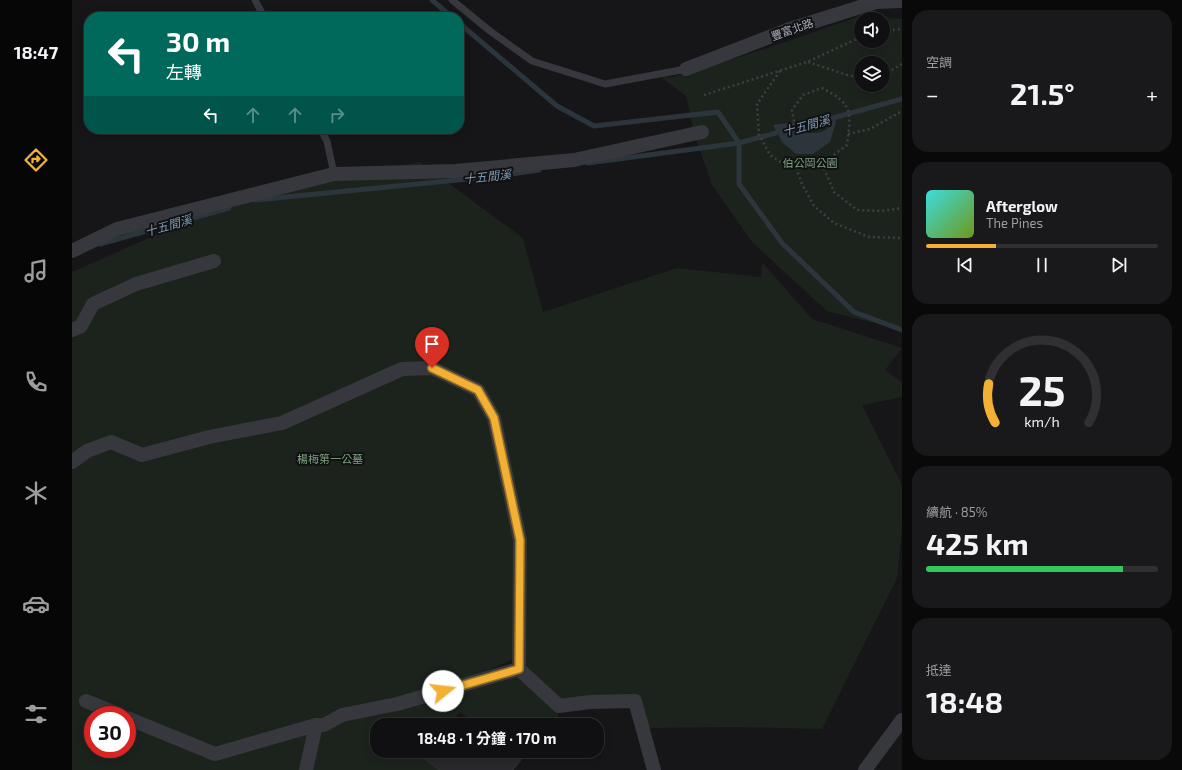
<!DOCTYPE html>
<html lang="zh-TW">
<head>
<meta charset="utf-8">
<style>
	body { margin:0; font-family:"Exo 2","Noto Sans TC",sans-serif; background:#19191b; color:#f1f3f6; height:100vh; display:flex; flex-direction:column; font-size:15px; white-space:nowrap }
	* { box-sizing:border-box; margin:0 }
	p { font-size:13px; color:#9c9d9f }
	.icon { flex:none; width:22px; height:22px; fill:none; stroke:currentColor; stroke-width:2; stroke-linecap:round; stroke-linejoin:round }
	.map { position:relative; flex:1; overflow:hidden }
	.details { display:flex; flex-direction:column; gap:10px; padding:10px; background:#09090a; width:280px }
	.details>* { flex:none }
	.hud { position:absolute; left:12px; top:12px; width:380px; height:122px; border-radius:16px; box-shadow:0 2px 10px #0003,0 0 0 1px #303032; background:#00695c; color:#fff; overflow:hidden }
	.tools { position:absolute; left:782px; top:12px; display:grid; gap:8px }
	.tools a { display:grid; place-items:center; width:36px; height:36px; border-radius:50%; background:#101012; box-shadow:0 2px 10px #0003,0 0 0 1px #303032; font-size:20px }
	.speed { position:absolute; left:12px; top:706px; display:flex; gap:8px; font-size:20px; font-weight:700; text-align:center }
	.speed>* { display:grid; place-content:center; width:52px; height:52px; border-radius:50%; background:#101012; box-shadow:0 2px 10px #0003,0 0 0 1px #303032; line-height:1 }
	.speed .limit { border:6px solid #d22; background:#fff; color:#111 }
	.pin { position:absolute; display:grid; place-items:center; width:34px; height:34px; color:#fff; margin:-41px -17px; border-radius:50% 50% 50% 0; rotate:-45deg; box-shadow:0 0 4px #0007 }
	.pin .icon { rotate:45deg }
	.me { position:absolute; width:44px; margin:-22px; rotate:74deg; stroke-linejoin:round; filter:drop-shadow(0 0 3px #0008) }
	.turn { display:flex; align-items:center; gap:14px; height:84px; padding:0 16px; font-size:18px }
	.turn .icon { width:52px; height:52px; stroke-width:2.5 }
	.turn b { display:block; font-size:28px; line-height:34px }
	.lanes { display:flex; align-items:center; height:38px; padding:0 16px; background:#0003; justify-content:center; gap:20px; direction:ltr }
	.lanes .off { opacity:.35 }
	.big { font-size:30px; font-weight:700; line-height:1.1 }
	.details .card { flex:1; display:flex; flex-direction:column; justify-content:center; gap:6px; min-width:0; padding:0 14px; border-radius:16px; background:#19191b }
	.details .dial { align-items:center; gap:0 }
	.dial svg { height:104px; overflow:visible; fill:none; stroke:#303032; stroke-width:7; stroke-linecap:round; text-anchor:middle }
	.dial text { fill:#f1f3f6; stroke:none }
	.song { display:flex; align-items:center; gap:12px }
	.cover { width:48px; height:48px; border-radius:6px; background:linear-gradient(135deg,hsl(180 70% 55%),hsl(80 70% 35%)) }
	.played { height:4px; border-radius:2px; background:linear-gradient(90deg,#f2b134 30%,#303032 30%) }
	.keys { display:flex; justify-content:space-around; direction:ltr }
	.heat { display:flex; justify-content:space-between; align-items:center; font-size:22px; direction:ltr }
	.charge { height:6px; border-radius:3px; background:linear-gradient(90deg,#34c759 85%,#303032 0) }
	.trip { position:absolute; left:298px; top:718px; width:234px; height:40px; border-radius:16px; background:#101012; box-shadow:0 2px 10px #0003,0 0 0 1px #303032; font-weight:700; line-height:40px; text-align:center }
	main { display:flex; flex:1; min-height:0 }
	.tab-bar { display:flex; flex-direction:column; width:72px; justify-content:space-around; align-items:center; background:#060607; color:#9c9d9f }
	.tab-bar .icon { width:28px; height:28px }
	.tab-bar .selected { color:#f2b134 }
	.tab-bar b { font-size:18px; color:#f1f3f6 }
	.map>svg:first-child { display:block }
</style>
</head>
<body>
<main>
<nav class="tab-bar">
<b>18:47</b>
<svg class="icon selected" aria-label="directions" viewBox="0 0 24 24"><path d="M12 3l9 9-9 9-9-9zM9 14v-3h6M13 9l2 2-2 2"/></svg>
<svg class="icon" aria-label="music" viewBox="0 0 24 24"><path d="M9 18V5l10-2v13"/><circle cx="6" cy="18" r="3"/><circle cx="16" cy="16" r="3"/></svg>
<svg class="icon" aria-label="phone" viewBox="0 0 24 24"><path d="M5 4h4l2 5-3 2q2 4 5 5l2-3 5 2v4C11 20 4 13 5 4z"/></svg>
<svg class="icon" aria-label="climate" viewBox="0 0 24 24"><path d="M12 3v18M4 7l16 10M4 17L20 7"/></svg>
<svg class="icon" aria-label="car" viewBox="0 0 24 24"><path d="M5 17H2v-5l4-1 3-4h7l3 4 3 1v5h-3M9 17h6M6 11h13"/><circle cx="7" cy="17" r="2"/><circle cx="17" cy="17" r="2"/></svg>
<svg class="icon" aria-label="filters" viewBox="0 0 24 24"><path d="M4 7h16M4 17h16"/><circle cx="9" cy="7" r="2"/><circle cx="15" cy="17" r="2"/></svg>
</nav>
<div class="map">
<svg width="830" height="770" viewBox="0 0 830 770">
	<rect width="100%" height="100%" fill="#161618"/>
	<path fill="#1c231d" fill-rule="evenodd" d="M788,16l42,3v311l-75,-19 -74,-68 -41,-58 -18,-52 -8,-37 -25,-19h13l100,-31zM789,19h22v22h-22zM789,63h22v22h-22z
		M348,162l103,76 20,74 134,-44 84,9 1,-15 50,57 90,29 -17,22 17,12v15l-40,8 40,80v42l-5,51 -75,151 -87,-2 -89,1 -12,-25 -73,-4 -44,-42 -110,51 112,-39 40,37 -1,11 -6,8h-76l-16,-13 -11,13h-72v26h52l-6,7 16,12h-367v-498l113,-50 115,-37zM21,715h34v34h-34z
		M437,751h20l-8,9z"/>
	<path fill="#2c353c" d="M763,116l1,6 -6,20 -17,12h-17l-14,-12 -9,-17 21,-3 8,10c16,2 27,2 33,-16z"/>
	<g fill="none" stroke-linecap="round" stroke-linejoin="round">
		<path stroke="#2c353c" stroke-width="5" d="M360,0l20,17
			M387,23l98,83 37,20 124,-14 21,31v41l43,59 72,69 48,18
			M721,129l109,-30
			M516,163l151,-20 44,-12
			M184,200l242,-24 41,-6
			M28,244l129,-36"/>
	</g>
	<path fill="#29292c" stroke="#303034" d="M342,751h95l12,9 -8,10h-74z"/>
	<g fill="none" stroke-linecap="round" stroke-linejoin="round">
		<path stroke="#3d3f44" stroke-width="2.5" stroke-dasharray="2 3" stroke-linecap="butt" d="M811,32l14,-3 5,1
			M736,62l42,14h11
			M708,71l-23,33 2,31 11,20 20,13 32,-4 25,-19c4,-32 7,-41 -25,-57l-19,7 -11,15 2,12
			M811,75l19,-11
			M632,95l103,-33 54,-25
			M776,134l22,-5 32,-18
			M750,164l12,28 23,18 25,1 20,-3
			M724,168l6,16 12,22 20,17 35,14 33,1"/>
		<path stroke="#37383d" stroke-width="7" d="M183,0l9,17
			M380,0l38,31 42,30 73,23 81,-15
			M248,129l7,12 7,33"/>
		<path stroke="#37383d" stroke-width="14" d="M614,69l101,-39 89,-28 26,-1
			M0,251l45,-22 217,-55 122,-3 118,-11 128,-28
			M0,330l9,-4 12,-22 43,-20 78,-23
			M0,462l15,-11 24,-9 31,13 67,-18 73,-14 120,-54 30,-1 46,22 16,28 26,122 -1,129 40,37 31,-4 45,-1 19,69
			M14,701l34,14
			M55,718l88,36 101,-29h8l18,-10 55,-11 122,-35
			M234,770l10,-45
			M793,770l37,-50"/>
	</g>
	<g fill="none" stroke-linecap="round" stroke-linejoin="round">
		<g stroke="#9d7322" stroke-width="10">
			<path id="route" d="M360,368l46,22 16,28 26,122 -1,129 -76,22"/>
		</g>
		<use href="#route" stroke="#f2b134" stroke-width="7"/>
	</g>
	<g text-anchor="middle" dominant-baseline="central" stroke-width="4" stroke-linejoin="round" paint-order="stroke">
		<g font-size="11" fill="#a8adb8" stroke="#111113">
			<text transform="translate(720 29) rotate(-19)">豐富北路</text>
		</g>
		<g font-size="11" fill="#7fa381" stroke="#111113">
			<text x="738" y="162">伯公岡公園</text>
			<text x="258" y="458">楊梅第一公墓</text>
		</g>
		<g font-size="12" font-style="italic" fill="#7f9bb3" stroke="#111113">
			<text transform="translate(734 125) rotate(-15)">十五間溪</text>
			<text transform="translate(415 176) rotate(-6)">十五間溪</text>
			<text transform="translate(96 225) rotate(-16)">十五間溪</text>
		</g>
	</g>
</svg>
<div class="tools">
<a><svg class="icon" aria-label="sound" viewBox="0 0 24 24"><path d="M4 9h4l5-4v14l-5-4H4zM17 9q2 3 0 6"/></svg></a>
<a><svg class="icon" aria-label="layers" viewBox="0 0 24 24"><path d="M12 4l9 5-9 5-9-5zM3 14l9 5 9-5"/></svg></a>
</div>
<div class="speed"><div class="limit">30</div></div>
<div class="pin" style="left:360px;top:368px;background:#d93025"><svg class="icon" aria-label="arrive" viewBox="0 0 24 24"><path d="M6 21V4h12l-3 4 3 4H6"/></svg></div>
<svg class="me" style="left:371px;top:691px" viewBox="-20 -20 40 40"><circle r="19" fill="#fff"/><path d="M0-13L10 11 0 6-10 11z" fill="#f2b134"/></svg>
<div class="trip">18:48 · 1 分鐘 · 170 m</div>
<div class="hud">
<div class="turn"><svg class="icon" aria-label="left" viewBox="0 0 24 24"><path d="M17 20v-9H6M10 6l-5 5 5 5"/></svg><div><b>30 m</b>左轉</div></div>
<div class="lanes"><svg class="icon" aria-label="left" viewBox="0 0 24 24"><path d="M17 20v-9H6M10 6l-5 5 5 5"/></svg><svg class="icon off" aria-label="ahead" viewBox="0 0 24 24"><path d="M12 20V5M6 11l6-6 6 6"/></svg><svg class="icon off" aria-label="ahead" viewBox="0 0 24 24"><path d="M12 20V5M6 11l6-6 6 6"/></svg><svg class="icon off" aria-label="right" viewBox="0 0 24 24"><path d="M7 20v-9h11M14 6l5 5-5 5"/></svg></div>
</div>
</div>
<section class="details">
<div class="card"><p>空調</p>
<div class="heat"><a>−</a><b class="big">21.5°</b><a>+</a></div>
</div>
<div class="card">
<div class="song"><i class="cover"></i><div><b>Afterglow</b><p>The Pines</p></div></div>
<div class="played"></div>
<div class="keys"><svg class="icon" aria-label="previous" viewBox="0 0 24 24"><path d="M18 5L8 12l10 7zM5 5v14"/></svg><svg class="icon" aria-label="pause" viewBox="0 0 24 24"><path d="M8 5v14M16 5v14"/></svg><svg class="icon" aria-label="next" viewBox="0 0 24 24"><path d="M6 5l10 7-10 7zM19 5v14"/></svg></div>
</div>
<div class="card dial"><svg viewBox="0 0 100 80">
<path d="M14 69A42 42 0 1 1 86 69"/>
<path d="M14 69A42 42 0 0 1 9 39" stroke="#f2b134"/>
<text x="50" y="56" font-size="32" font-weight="700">25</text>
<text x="50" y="72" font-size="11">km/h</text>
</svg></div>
<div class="card"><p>續航 · 85%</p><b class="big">425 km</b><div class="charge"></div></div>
<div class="card"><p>抵達</p><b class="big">18:48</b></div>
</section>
</main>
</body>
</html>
